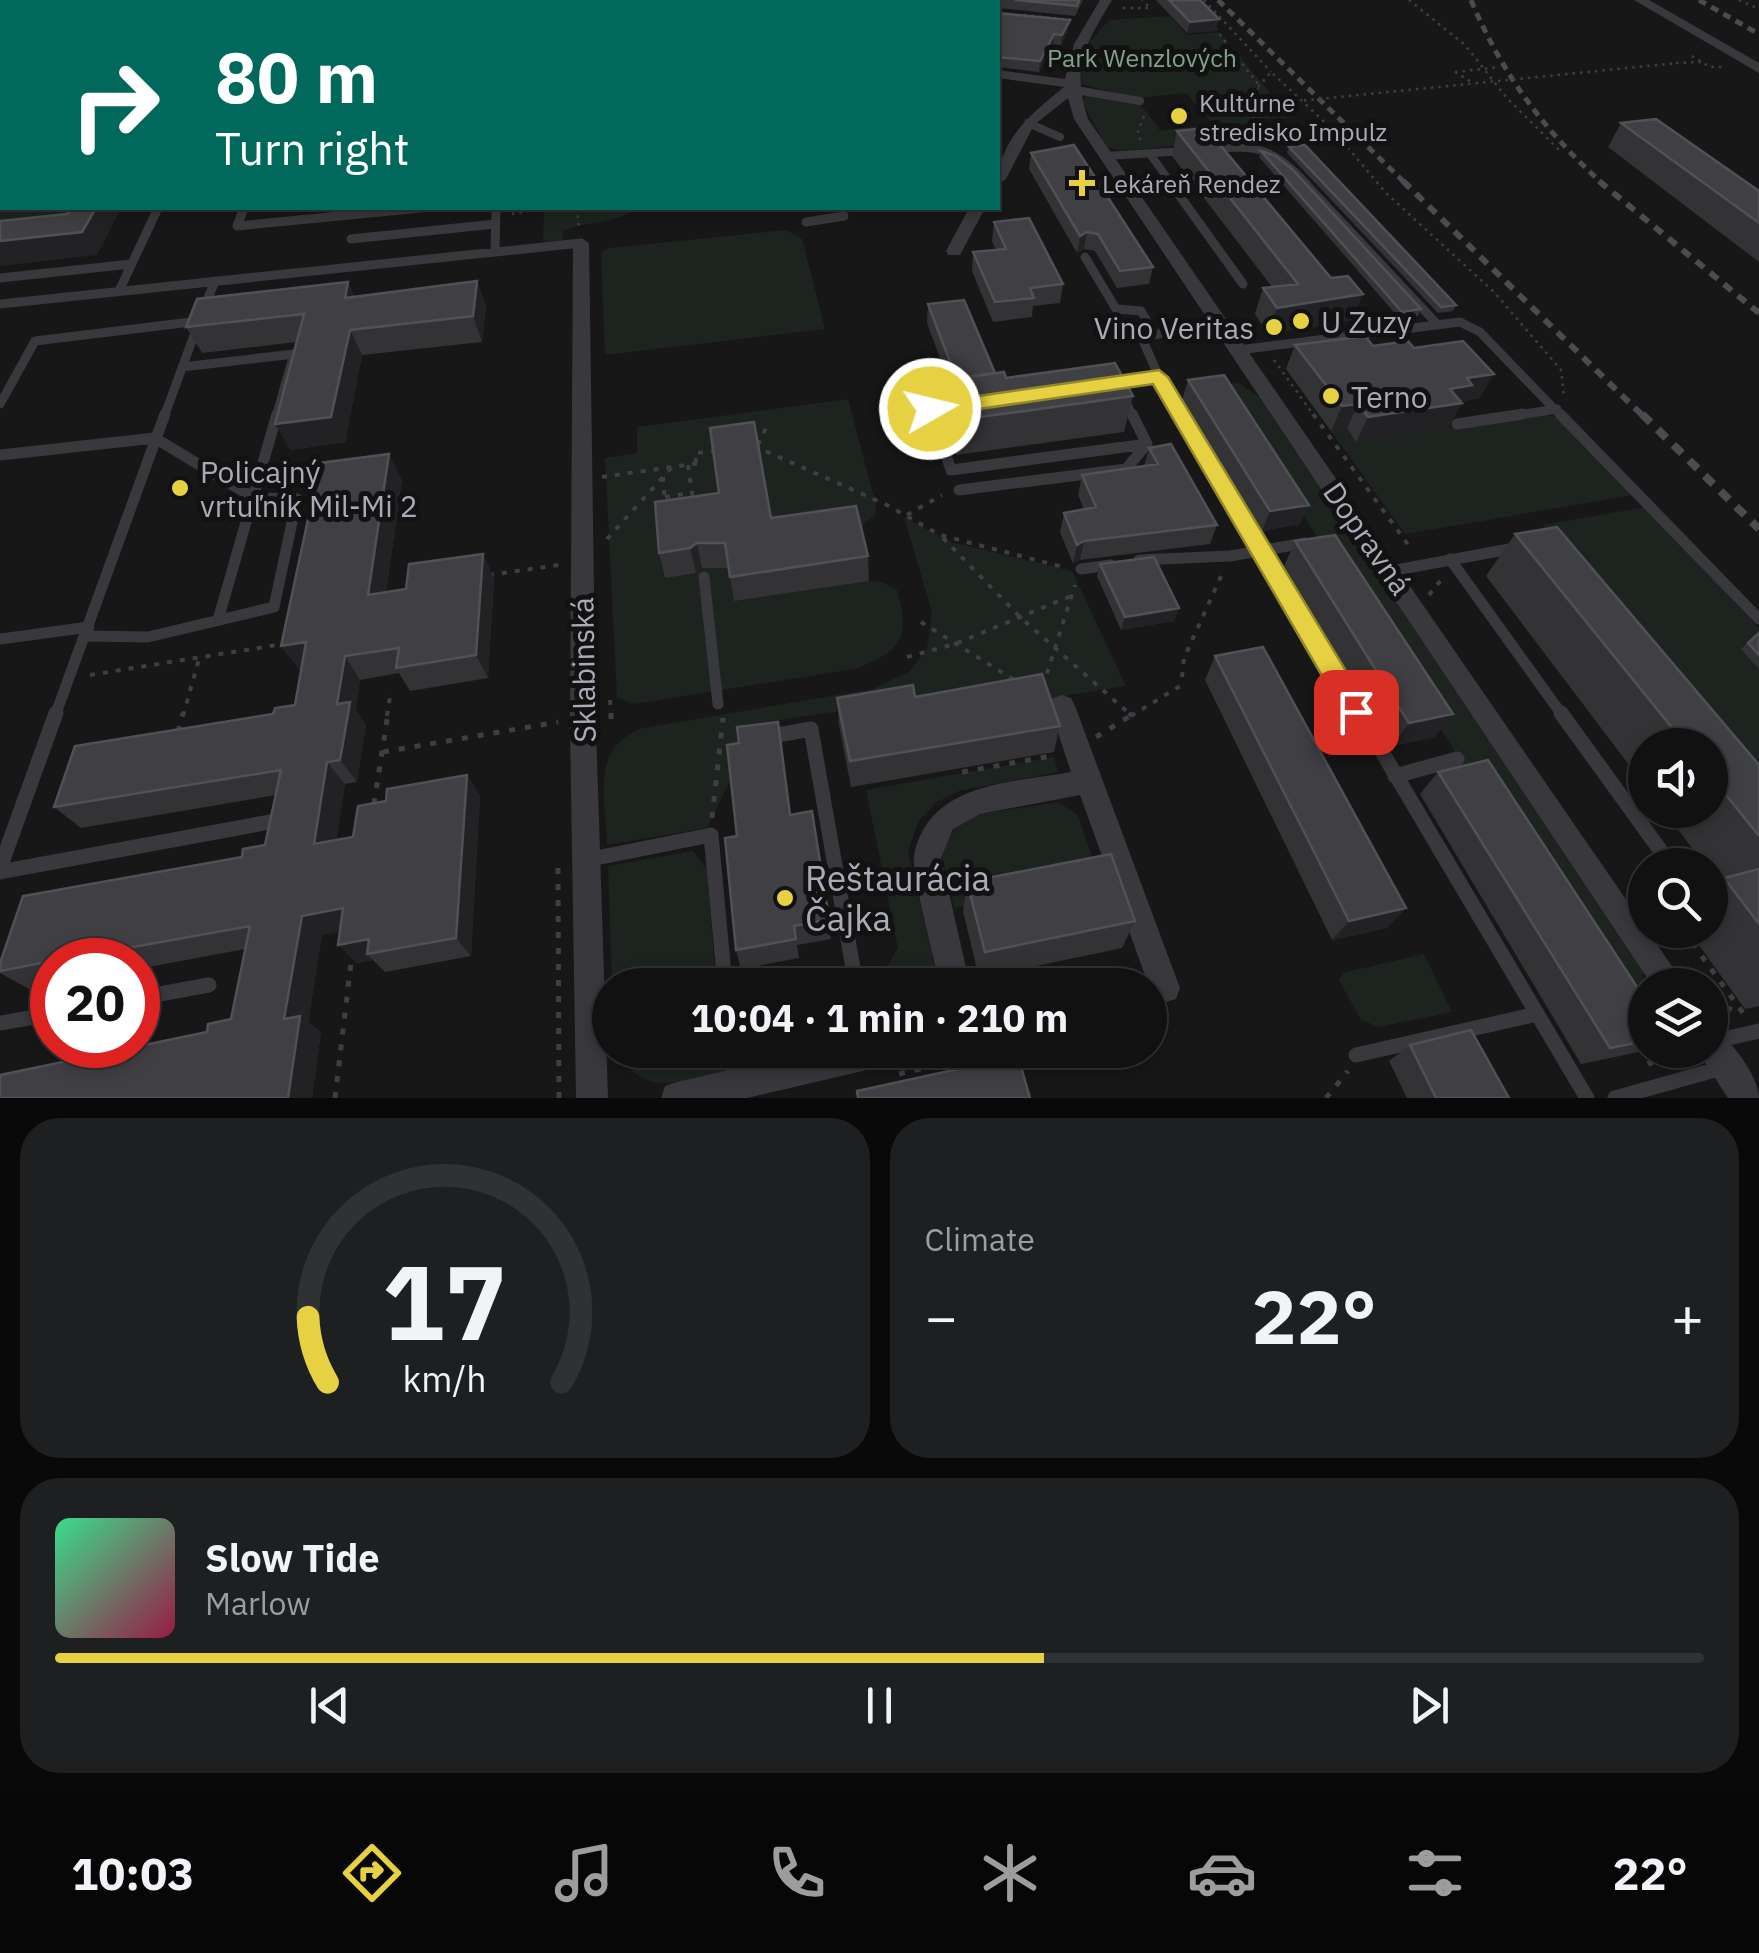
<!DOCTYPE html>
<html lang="en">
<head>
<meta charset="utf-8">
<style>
	body { margin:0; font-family:"IBM Plex Sans",sans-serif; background:#1e1f20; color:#f1f3f6; height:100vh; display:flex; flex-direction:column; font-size:38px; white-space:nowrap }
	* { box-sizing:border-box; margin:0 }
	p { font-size:32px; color:#9c9d9f }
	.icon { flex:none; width:55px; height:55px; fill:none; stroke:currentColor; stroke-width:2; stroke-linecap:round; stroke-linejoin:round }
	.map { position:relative; height:1098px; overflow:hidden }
	.sheet { display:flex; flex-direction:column; gap:20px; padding:20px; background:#09090a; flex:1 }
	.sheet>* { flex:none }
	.banner { position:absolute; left:0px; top:0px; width:1000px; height:210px; box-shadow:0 5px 15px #0003,0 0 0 2px #303132; background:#00695c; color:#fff; overflow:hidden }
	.fabs { position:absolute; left:1628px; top:728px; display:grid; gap:20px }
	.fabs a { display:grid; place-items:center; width:100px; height:100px; border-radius:50%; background:#111112; box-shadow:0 5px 15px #0003,0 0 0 2px #303132; font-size:50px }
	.speed { position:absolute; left:30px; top:938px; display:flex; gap:20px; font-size:50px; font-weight:700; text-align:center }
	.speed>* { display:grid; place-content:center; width:130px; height:130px; border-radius:50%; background:#111112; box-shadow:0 5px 15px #0003,0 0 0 2px #303132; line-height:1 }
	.speed .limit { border:15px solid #d22; background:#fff; color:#111 }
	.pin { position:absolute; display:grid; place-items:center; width:85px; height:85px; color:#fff; margin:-42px; border-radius:20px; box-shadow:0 5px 15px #0006 }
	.me { position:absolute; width:110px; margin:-55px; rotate:82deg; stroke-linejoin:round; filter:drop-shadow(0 0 8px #0008) }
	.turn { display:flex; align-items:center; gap:35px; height:210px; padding:0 50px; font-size:45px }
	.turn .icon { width:130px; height:130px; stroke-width:2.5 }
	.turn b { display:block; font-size:70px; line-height:85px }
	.big { font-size:75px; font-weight:800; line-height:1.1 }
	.sheet .tile { flex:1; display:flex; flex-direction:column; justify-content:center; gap:15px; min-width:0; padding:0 35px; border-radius:40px; background:#1e1f20 }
	.sheet .dial { align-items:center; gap:0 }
	.dial svg { height:260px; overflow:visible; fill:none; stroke:#303132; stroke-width:7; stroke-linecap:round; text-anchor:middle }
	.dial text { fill:#f1f3f6; stroke:none }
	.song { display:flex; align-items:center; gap:30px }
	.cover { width:120px; height:120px; border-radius:15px; background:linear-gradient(135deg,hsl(150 70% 55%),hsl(340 70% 35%)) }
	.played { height:10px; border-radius:5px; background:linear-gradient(90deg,#e5d142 60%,#303132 60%) }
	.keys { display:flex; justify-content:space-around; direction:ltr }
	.heat { display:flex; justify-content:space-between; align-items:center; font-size:55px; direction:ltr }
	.sheet .tiles { flex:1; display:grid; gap:20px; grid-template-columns:1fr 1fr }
	.tile:last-child { grid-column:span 2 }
	.trip { position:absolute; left:592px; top:968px; width:575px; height:100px; border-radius:50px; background:#111112; box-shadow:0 5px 15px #0003,0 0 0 2px #303132; font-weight:800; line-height:100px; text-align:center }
	.tabs { display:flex; height:160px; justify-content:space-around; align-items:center; background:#070707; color:#9c9d9f }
	.tabs .icon { width:70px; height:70px }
	.tabs .selected { color:#e5d142 }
	.tabs b { font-size:45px; color:#f1f3f6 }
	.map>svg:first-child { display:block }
</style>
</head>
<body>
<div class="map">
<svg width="1759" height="1098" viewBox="0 0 1759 1098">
	<rect width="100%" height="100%" fill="#171718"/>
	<path fill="#1d231f" d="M1170,16l17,19 32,-3 72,86 -37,1 17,24 -43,-1 -42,-49 -49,5 -57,-14 8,-40 21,-24z
		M1087,95l52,8 21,26 -3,2 43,-5 13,17 -93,8 -14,-5 -25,-46z
		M0,132l2,76h97l-99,34z
		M544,208h94c-23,16 -49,13 -74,22l-2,11 -19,1z
		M786,230l16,9 23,90 -220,26 -4,-102 8,-5z
		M1239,383l20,14 386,575 -3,4 6,9 -3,62 -421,-655 -1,-7z
		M848,399l28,106 -1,10 -19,16 13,50 14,1 14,8c15,48 2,63 -43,79l-220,35 -17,-6 -12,-240 32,-5v-26z
		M1543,414l19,5 72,76 -229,39 -74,-103 16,-3 10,13z
		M1646,507l113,121v166l-217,-269z
		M904,517l47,25 121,29 54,115 -206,33 -26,-16 -154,23v34l-33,68 -100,17c-1,-47 -18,-97 36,-117l230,-39 37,-18 17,-23 5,-36z
		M1054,757l4,15 -99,19 -22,11 -19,20 -10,30 31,133h-63l22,-37 -32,-158z
		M1058,802l20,13 21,63 -145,30 -13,-55 15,-27 17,-11z
		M693,851l14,18 9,116h-104l-4,-119z
		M1424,954l28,58 -73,15 -18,-7 -22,-40 3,-7z
		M617,1050h104l2,22c-43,10 -82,26 -106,-22z"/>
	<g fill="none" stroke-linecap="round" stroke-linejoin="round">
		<path stroke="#3e3e44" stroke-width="2.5" stroke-dasharray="2.5 5" stroke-linecap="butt" d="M1204,0l67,72
			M1409,0l56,45 41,52 56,56
			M1739,0l20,9
			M244,2l5,-2
			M1123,8h27l-8,-8
			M1024,15l50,5
			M1215,28l43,56 -1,15 -6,1 -3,8 4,10
			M1692,56l18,11h15
			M1676,63l25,-1
			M1455,72l45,-5
			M1455,72l18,11
			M1258,87l13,-15 61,57 54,64 108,99 67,78 3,26
			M1264,106l25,-4
			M1245,131l7,-13 17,-3 -12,-16
			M1140,140l-2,-8 6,-16
			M577,208l2,20
			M512,214l34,-6
			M1274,360l41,57"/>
		<path stroke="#3e3e44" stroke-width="4" stroke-dasharray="5 8" stroke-linecap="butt" d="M1313,414l99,136
			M758,445l8,-17
			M754,446l133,59 53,30 123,32
			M696,463l-1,-10 19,-2
			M688,465l5,35
			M602,477l98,-14
			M663,477l2,25
			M665,497l25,-4
			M907,515l35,-20
			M943,538l77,79 112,99
			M607,539l65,-72
			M489,575l70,-10
			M1429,595l12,-15
			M921,622l93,58
			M907,657l48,-13 116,-48
			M90,675l193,-31
			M1182,677l2,-19 38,-84
			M1043,686l32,-101
			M610,700l1,16
			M183,716l16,-57
			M387,716l4,-26
			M1131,716l54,-33"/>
		<path stroke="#3e3e44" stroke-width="5" stroke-dasharray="6 10" stroke-linecap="butt" d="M611,713v10
			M1129,713l3,3
			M178,732l5,-19
			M1096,737l39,-24
			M383,752l175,-30
			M962,772l89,-16
			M374,804l14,-91
			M712,818l11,-100
			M558,868l1,230
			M1683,930l60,83
			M1710,1003l12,17
			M1711,1003l29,9
			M1640,1047l14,22
			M1668,1065l4,-15
			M899,1074l105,-24
			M335,1098l17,-144
			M1326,1098l22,-27"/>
		<path stroke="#38383d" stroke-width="8" d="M1070,89l70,12
			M1028,123l32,14
			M1208,149c50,-3 63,-3 98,34
			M1150,154l21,29
			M1106,156l79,-5"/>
		<path stroke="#38383d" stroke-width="9" d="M1169,181l74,103
			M1303,181l135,144
			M244,208l-7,18 185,-18
			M806,222l38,-6
			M351,239l144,-15
			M495,252l1,-44
			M1085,257l31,52 25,2 13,22
			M0,278l131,-14
			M119,291l39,-83
			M0,304l581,-61
			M203,310l12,-29
			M1238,350l222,-28 20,10 82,85
			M916,364l14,45
			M182,367l112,-13 -18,63
			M1159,377l24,40
			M1113,383l46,-6 -15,-34 2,-7 74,-12
			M1124,398l9,19
			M0,404l35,-63 164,-20
			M164,417l33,-90
			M933,417l-3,-8 27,-4
			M1506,417l51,-8"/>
		<path stroke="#38383d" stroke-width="11" d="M932,414l19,56 196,-26 -15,-30
			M1181,414l179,302
			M1560,414l199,205
			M1457,424l66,-10
			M0,455l155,-17 99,60 43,1 -23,108 -126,30 -63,-1
			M959,490l167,-21 21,-25
			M1450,559l113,157
			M1139,560l91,-4 75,-13
			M1081,569l30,-4
			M1391,571l129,-24
			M704,577l14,127
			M218,620l59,-206
			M0,639l89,-12
			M55,716l110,-302"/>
		<path stroke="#38383d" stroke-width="15" d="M1359,713l228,385
			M1561,713l110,152
			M766,737l45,-8 45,256
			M1395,776l62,-17
			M586,860l125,-25 14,150
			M0,868l56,-155
			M0,872l275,-51
			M138,998l71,-13
			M0,1023l52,-9
			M1710,1042l49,-11
			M732,1050l3,31
			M1356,1055l181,-41
			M1615,1098l107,-30"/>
		<path fill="#38383d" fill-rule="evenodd" d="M1100,0h12c-27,45 -41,66 -24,119l597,866h-33l-578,-866 -6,-21 -34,27 -28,54 -8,5c0,-44 34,-71 66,-97l-66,-9v-8l67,9 9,-35z
			M1634,0h15l110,63v10z
			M969,208h16l-25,47h-12l-2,-4z
			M581,238l8,5 7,485 12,370h-32l-6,-370 3,-485z
			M1062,695l9,3 4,8 105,282 -4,11 -26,8v-22h-13l9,-7 -66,-183 -100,19 -27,15 -12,29 29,127h-30c-5,-23 -29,-113 -26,-129 14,-74 97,-73 157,-84l-22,-66 4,-8z
			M1710,1028c20,8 49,49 49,70h-31l-31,-48h13z
			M814,1050h86l-5,11 -11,5 -137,32h-86l4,-12 12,-4z"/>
		<path stroke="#4b4b52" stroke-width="5" stroke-dasharray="8 6" stroke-linecap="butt" d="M1218,0l187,183
			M1471,0c30,72 73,131 131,183
			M1699,0l60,34"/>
		<path stroke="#4b4b52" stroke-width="6" stroke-dasharray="10 8" stroke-linecap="butt" d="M1403,181l241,236
			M1599,181l160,132"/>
		<path stroke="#4b4b52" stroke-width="8" stroke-dasharray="12 10" stroke-linecap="butt" d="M1642,414l117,115"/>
		<path stroke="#3e3e44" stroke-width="2.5" stroke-dasharray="2.5 5" stroke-linecap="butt" d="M1289,102l387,-39"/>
	</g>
	<path fill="#333336" d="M659,0h424l-8,16 -77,-8v5l70,17 -7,15 -8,-1 -14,28 -41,-5v-65z
		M1156,0h44l16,31 -29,2z
		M1621,123l138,68v71l-151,-115z
		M1177,131l175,189 -84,14 -13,-20 8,-26 9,-1 -100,-131z
		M1289,147l167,158 -3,6 -15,2 -151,-160z
		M1261,151l160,158 -3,7 -19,2 -140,-161z
		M1031,153l122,114 -4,17 -32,4 -22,-37 -11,-2 -7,4 -48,-84z
		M994,222l69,62 -3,19 -27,3 -1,11 -39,5 -21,-51 1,-19 23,-2 -4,-9z
		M477,281l9,25 -4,36 -120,13 -17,87 -55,8 7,-108 -95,11 -16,-26 162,-45 6,14z
		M928,304l67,69 11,5 127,18 -9,36 -168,23 -12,-34 2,-35 4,-1 -23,-62z
		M1295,345l119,3 66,50 -17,3 -15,27 -92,14 -9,-14 -16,3 -45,-62z
		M1188,380l112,144 -38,7 -80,-131z
		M1149,448l68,77 -7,19 -130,16 -7,4 -13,-32 4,-19 20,-4 -6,-14 4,-20 62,-9z
		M402,479l-16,113 20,-3 77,-35 11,24 -6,100 -78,13 -11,-18 -39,7 -4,30 10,14 -3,18 -6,40 -12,2 -9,56 17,-3 33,-36 81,-26 13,21 -9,160 -86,16 -12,-12 -16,3 -17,-32 -18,4 -14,87 13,10 -9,66h-312l207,-66 24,-13 14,-70 -107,20v-9h-86v25l-23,4 -29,-16v-10l242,-106 23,-12 11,-50 -195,33 -27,-21 241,-102 7,-36h-3l-18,-23z
		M771,518l97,38 1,25 -135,20 -5,-33h-27l-6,5 -31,5 -6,-25z
		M1515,534l244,231v241l-14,3 -57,-79h22v-43l8,-5 -8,-10v-7h-5l-42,-55h47v-65h-65v41l-159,-210z
		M1295,541l140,196 -43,9 -108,-180z
		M1100,564l79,44 -5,13 -53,9 -24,-54z
		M1759,633v36l-18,-20z
		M1215,656l191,252 -19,20 -55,12 -127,-260z
		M915,697l145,29 -6,26 -203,35 -12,-62 -2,-27z
		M1438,772l207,227v50l-6,3 -58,12 -161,-270z
		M790,815l39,104 2,20 -34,6 2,13 -58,11 -5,-19 1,-114z
		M967,882l168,39 -13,27 -143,30 -16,-67z
		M1410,1045l99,53h-102l-18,-37z"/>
	<path fill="#222224" d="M1219,19l-3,12 -29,2 3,-11z
		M1070,20l-2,10 -7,15 1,-10z
		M1054,34l-1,10 -14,28 1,-11z
		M96,208h25l-24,47 -97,11v-25z
		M1087,232l-3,17 -7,4 3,-17z
		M477,281l9,25 -4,36 -9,-26z
		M348,282l11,26 -14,-10z
		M1363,294l-11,26 -84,14 9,-26z
		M350,330l12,25 -17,87 -55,8 -15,-26z
		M1494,374l-14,24 -17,3 -15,27 -92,14 12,-25 82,-28 17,-11z
		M1358,404l-11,24 -16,3 11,-25z
		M389,454l13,25 -20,140 -14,-24z
		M1309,505l-9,19 -38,7 8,-20z
		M1084,541l-4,19 -7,4 4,-19z
		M697,543l5,25 -6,5 -6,-25z
		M483,554l11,24 -6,100 -12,-23z
		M1179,608l-5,13 -53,9 4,-13z
		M306,642l17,23 -24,4 -18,-23z
		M345,656l15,24 -4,30 10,14 -9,58 -17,-22 -3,-56z
		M1453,714l-18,23 -43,9 17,-23z
		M327,762l18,22 -12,81 -19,-21z
		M467,775l13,21 -9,160 -15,-18z
		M343,908l19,19 -40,8 -14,87 13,10 -9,66h-24l-4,-79 18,-103z
		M1406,908l-19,20 -55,12 17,-19z
		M369,939l-2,15 6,6 -16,3 -19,-18z"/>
	<path fill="#404044" stroke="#505156" stroke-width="2.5" d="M582,0h31v2h-31z
		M659,0h338v2h-340z
		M1015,0h64l-2,6z
		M1169,0h31l19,19 -29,3z
		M998,6v7l72,7 -8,15 -8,-1 -14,27 -42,-4z
		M1656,119l103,72v32l-138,-100z
		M1206,128l125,150 17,-2 15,18 -86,14 -14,-20 35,-4 -121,-153z
		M1074,145l79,122 -33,4 -22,-37 -11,-2 -7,4 -49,-83z
		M1305,145l151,160 -15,2 -152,-160z
		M1261,151l15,5 16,13 129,140 -19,3z
		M71,208h25l-14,24 -82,9v-20l67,-7z
		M1029,218l34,66 -33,4 4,10 -39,4 -22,-50 33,-3 -12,-27z
		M477,281l-4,35 -123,14 -19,87 -56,7 29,-110 -118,13 11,-28 151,-17 -3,16z
		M964,300l31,73 -39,5 -28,-74z
		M1365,336l8,10 35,-5 6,7 49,-7 31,33 -27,4 5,7 -22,4 12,14 -94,14 -10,-13 -16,2 -47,-61z
		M1115,363l18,33 -174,24 -13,-34 19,-3 -2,-5 41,-6 2,6z
		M1224,375l85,130 -39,6 -82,-131z
		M754,422l17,96 85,-12 12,50 -138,21 -5,-34h-28l-7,5 -31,5 -4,-51 64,-9 -9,-65z
		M1171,444l46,81 -133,16 -7,4 -13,-32 32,-6 -14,-32 76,-11 -9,-16z
		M389,454l-21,141 38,-6 3,-25 74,-10 -7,101 -80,13 3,-20 -54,8 -8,48 13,-2 -3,18 -7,40 -13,2 -13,82 39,-7 5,-31 28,-5 1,-12 80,-14 -11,163 -89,16 2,-15 -31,6 5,-37 -41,8 -18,103 16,-3 -12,82h-288v-23l207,-43 1,-8 23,-5 19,-93 -189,34h-9v1l-52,10v-8l23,-67 219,-39 1,-8 22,-4 16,-75 -227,37 21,-61 198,-32 2,-6 20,-3 11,-63 -25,4 39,-183z
		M1557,527l202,238v71l-49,-61v-30h-24l-171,-211z
		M1335,535l118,179 -44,9 -114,-182z
		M1154,557l25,51 -54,9 -25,-53z
		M1759,633v22l-11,-12z
		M1263,647l143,261 -57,13 -134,-265z
		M1042,674l18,52 -210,35 -13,-63 76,-13 2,12z
		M778,722l12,93 22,-4 17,108 -35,7 2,13 -60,11 -11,-112 12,-2 -10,-91 12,-2 -2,-16z
		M1488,760l157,239v42l-35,7 -172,-276z
		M1111,854l24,67 -150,31 -18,-70z
		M1759,869v55l-35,-46z
		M1471,1030l38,68h-73l-26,-53z
		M1018,1056l12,42h-172l-1,-7z"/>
	<path fill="#e5d142" stroke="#95882b" stroke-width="2.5" d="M1159,370l9,7 198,327 3,8 -3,7 -10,4 -9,-4 -194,-335 -223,32 -10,-7 10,-6z"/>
	<g fill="#e5d142" stroke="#121213" stroke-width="4">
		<circle cx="1179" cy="116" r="10"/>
		<path d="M1077 168h10v10h10v10h-10v10h-10v-10h-10v-10h10z"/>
		<circle cx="1301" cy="321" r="10"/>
		<circle cx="1274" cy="327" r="10"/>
		<circle cx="1331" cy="396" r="10"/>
		<circle cx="180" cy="488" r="10"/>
		<circle cx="785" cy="898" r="10"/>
	</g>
	<g text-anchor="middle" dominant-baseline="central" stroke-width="10" stroke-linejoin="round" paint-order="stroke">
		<g font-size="25" fill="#82a18a" stroke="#121213">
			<text x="1142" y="57">Park Wenzlových</text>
		</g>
		<g font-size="25" fill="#aaabb7" stroke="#121213" text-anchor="start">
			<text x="1199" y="102">Kultúrne<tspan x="1199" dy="29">stredisko Impulz</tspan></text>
			<text x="1102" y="183">Lekáreň Rendez</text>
		</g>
		<g font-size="30" fill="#aaabb7" stroke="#121213" text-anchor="start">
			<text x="1321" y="321">U Zuzy</text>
			<text x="1254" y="327" text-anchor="end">Vino Veritas</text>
			<text x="1351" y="396">Terno</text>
			<text x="200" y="471">Policajný<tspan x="200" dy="34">vrtuľník Mil-Mi 2</tspan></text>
		</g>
		<g font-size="30" fill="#aaabb7" stroke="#121213">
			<text transform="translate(1368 538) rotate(55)">Dopravná</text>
			<text transform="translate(583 670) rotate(-91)">Sklabinská</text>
		</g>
		<g font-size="35" fill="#aaabb7" stroke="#121213" text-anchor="start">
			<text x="805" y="878">Reštaurácia<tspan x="805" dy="40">Čajka</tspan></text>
		</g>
	</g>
</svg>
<div class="fabs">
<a><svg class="icon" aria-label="sound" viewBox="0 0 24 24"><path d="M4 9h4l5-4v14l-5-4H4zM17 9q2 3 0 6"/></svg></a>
<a><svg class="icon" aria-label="search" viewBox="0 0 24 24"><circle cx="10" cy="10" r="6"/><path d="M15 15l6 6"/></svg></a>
<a><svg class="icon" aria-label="layers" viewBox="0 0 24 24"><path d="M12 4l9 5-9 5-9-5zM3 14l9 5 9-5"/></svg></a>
</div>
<div class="speed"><div class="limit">20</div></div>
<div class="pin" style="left:1356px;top:712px;background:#d93025"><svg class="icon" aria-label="arrive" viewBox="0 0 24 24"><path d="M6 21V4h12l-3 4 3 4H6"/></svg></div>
<svg class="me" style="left:930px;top:409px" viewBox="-20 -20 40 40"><circle r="17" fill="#e5d142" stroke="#fff" stroke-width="3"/><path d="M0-11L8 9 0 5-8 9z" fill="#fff"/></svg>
<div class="trip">10:04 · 1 min · 210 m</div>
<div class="banner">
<div class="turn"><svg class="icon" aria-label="right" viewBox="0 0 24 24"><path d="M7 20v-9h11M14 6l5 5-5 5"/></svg><div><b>80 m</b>Turn right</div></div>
</div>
</div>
<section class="sheet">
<div class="tiles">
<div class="tile dial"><svg viewBox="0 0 100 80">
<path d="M14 69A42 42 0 1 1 86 69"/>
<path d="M14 69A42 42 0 0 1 8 49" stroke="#e5d142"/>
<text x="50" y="56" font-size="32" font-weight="700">17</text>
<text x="50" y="72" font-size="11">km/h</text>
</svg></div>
<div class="tile"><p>Climate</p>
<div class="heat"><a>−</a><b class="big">22°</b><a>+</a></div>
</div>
<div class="tile">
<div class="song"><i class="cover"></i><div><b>Slow Tide</b><p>Marlow</p></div></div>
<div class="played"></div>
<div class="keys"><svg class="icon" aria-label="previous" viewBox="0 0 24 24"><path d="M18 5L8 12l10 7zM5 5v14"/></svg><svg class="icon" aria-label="pause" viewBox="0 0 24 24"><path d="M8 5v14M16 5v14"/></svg><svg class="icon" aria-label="next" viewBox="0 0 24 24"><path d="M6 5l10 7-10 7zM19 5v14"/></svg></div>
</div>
</div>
</section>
<nav class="tabs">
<b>10:03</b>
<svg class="icon selected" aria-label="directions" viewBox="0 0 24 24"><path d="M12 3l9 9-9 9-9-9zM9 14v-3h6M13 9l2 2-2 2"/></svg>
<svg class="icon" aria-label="music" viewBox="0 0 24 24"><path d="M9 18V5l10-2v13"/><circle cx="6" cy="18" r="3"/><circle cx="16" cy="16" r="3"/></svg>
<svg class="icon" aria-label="phone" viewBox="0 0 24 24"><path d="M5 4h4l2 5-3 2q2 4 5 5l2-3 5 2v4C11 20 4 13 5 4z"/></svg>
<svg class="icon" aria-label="climate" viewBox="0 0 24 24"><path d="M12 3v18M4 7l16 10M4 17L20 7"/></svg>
<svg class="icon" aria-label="car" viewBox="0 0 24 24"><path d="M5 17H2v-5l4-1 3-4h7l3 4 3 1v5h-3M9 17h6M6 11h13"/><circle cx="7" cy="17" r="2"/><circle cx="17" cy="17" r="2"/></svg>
<svg class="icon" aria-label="filters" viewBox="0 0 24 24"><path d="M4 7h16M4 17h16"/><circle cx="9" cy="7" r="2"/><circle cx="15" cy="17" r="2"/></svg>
<b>22°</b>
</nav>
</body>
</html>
